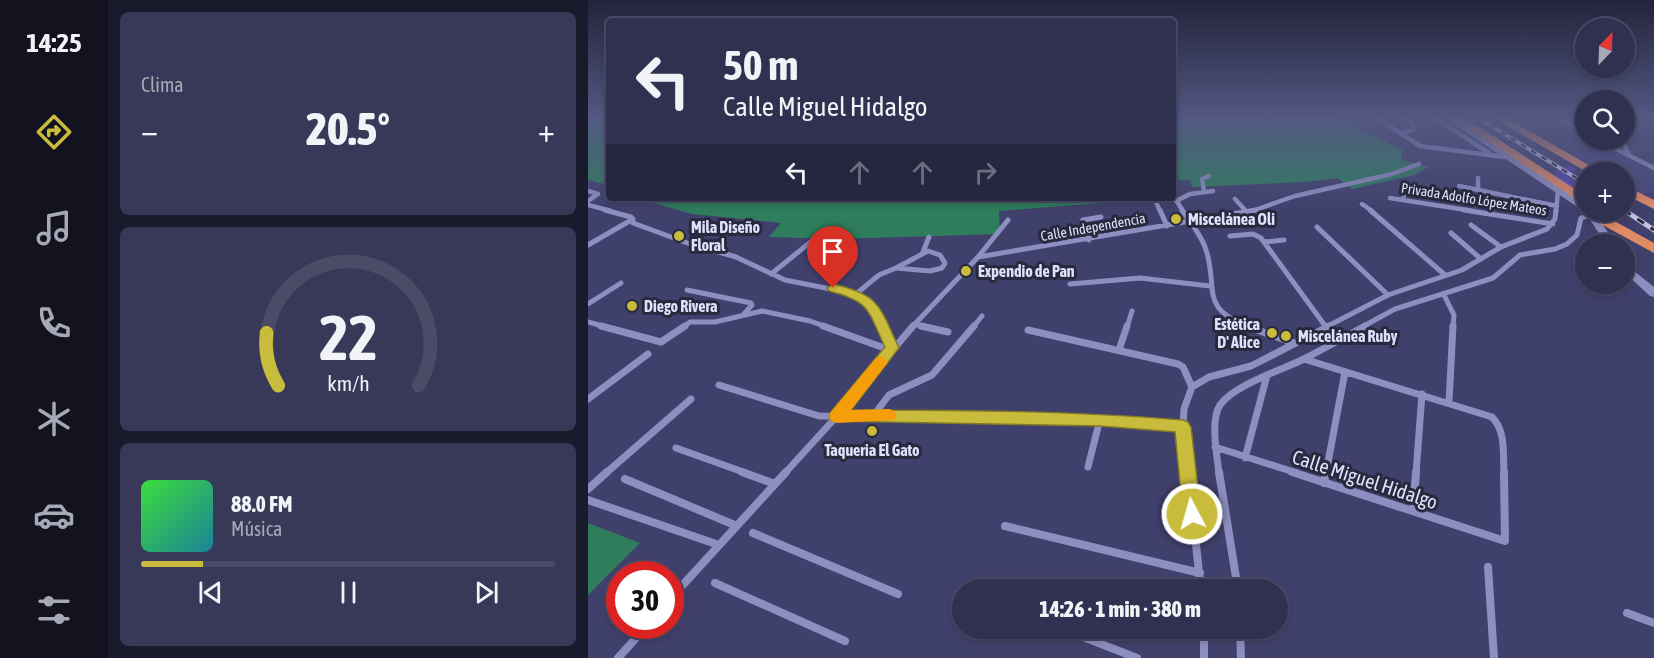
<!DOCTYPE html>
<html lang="es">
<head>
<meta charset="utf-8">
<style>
	body { margin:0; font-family:"Asap Condensed",sans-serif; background:#383858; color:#f1f3f6; height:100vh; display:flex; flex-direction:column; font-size:22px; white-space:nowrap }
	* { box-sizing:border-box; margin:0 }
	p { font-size:20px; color:#a8a9b7 }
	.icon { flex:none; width:33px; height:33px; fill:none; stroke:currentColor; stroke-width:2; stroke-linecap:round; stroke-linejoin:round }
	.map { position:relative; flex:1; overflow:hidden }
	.drawer { display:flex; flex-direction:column; gap:12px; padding:12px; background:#1a1a2d; width:480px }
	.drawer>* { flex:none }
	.top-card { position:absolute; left:18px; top:18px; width:570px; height:183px; border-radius:6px; box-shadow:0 3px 9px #0003,0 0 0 2px #4b4b68; background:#303051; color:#f1f3f6; overflow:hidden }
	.needle { width:39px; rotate:23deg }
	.controls { position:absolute; left:987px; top:18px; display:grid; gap:12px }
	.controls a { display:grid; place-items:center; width:60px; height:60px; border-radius:50%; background:#303051; box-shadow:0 3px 9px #0003,0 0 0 2px #4b4b68; font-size:30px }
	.speed { position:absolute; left:18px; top:561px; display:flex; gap:12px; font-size:30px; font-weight:700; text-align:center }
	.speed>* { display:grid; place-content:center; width:78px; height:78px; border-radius:50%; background:#303051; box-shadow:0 3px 9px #0003,0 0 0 2px #4b4b68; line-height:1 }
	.speed .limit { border:9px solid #d22; background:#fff; color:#111 }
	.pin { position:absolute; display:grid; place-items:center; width:51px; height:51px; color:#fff; margin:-62px -26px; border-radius:50% 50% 50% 0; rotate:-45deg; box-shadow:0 0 6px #0007 }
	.pin .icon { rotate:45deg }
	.me { position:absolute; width:66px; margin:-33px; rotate:354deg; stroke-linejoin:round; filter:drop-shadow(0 0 4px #0008) }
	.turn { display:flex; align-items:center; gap:21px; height:126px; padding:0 18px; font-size:27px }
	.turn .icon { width:78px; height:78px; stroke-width:2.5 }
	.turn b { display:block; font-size:42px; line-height:51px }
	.lanes { display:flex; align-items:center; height:57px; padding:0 18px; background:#0003; justify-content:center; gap:30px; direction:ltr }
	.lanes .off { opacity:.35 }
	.big { font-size:45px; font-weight:800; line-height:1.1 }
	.drawer .card { flex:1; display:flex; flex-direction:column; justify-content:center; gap:9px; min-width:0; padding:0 21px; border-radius:9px; background:#383858 }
	.drawer .dial { align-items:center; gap:0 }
	.dial svg { height:156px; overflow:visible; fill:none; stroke:#4b4b68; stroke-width:7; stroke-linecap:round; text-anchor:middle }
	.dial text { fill:#f1f3f6; stroke:none }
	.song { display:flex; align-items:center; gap:18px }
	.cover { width:72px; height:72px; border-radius:9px; background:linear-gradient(135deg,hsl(120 70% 55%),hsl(190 70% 35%)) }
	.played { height:6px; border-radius:3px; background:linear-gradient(90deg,#c9bb3b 15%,#4b4b68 15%) }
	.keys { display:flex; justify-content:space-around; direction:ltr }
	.heat { display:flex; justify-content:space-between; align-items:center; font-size:33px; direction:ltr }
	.trip { position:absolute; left:364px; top:579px; width:336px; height:60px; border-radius:30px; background:#303051; box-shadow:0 3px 9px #0003,0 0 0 2px #4b4b68; font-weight:800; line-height:60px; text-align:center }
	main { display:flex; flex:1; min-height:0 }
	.tabs { display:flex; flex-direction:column; width:108px; justify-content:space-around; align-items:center; background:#131320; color:#a8a9b7 }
	.tabs .icon { width:42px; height:42px }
	.tabs .selected { color:#c9bb3b }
	.tabs b { font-size:27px; color:#f1f3f6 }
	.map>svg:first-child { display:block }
</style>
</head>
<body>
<main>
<nav class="tabs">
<b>14:25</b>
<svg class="icon selected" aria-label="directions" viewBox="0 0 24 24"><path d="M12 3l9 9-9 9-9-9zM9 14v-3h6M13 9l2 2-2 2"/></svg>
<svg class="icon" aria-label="music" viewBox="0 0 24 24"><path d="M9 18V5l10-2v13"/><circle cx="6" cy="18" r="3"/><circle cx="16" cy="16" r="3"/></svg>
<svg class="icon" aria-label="phone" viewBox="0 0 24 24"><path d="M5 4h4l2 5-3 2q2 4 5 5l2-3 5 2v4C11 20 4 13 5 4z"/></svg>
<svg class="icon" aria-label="climate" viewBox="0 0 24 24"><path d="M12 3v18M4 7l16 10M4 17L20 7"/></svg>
<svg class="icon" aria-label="car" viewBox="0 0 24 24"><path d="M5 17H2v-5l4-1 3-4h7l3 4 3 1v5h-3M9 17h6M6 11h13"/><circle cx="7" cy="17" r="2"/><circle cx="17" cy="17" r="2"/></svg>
<svg class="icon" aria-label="filters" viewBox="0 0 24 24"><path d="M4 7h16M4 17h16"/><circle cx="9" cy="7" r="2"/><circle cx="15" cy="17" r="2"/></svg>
</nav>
<section class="drawer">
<div class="card"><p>Clima</p>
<div class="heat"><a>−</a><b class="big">20.5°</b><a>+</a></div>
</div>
<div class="card dial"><svg viewBox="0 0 100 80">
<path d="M14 69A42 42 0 1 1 86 69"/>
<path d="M14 69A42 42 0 0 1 8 42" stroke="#c9bb3b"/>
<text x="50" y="56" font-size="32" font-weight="700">22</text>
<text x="50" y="72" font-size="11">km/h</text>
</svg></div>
<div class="card">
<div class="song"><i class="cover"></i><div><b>88.0 FM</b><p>Música</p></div></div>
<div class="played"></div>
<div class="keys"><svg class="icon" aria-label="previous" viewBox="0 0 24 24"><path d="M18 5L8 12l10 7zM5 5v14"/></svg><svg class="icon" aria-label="pause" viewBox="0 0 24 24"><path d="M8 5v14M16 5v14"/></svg><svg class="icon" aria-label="next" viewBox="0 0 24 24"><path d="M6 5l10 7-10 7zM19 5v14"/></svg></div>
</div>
</section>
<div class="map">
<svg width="1066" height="658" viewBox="0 0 1066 658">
	<rect width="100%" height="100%" fill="#40406c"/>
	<path fill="#474679" d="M1022,149l44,22v21l-12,3 -17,-10 -1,-13h-22l-30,-17z"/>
	<path fill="#2f7d5d" d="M0,119h14l7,3v63l-21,-5z
		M585,119h166l63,31 -1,10 27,7 -14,8 -62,14 -14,-11 -34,4 -111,5 -3,-7h-17z
		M69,198h457l1,4 -116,9 1,23 -165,5 -66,-2 12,-14 -89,-9 -42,-12z
		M0,523l52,20 -52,52z"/>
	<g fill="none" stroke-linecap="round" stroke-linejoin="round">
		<path fill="#5247af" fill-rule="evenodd" d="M981,165l7,4 -8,7 12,10 -10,6 -5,-1 -1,-5 -10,-9 2,-6z"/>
		<path stroke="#8d8fc0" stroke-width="4.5" d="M791,119l41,27 85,11
			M849,119l52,34
			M971,119l27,14
			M813,133l12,-3v-5l-6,-6
			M1010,140l56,28
			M1034,140l7,15
			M890,178v12
			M871,186l98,20
			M0,191l10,3
			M616,191l-2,-12 7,-3
			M585,195l10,16
			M802,198l83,13
			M647,199l11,12
			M815,199l3,-11
			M0,201l10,-7
			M588,201l14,-7 23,-3
			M568,202l4,9
			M774,204l10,7
			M0,205l23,6
			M664,211l43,-15 97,-22 27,-10
			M968,211l2,-20"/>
		<path stroke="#8d8fc0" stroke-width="5" d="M17,210l26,7 2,6 57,21 46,13 49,23 71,14 18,15 8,18
			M572,210l7,16
			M594,210c8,12 20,26 24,40 13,40 -8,58 44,77
			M656,210l3,3
			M782,210l75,65
			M876,210l89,14
			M883,225l30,22
			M729,227l71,68
			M863,233l30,26
			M642,236l23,-2 8,4 65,89
			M501,240l-6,-20 18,-3
			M676,242l20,-2
			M0,245l45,-26
			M340,251l12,4 5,8 -3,5 -12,3 -34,-3z
			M335,252l6,-15
			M390,257l278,-47
			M183,274l52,-42
			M482,284l70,-6 70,8
			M99,290l64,13 1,2 -8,9
			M268,294l23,-19 17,-7
			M856,295l10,20 -1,12
			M0,304l33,-21
			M0,322l18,5
			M326,324l13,3
			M95,327l7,-5h25l47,-11 48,10 17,6
			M324,327l66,-70 30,-37
			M385,327l9,-11
			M539,327l5,-16
			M738,327l62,-32 74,-25 39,-23 46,-18 8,-10 1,-9
			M774,327l33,-18 98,-31 27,-23 35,-6 12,-5 10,-9 4,-17 12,-4"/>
		<path stroke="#8d8fc0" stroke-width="7" d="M13,326l60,16 24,-16
			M235,326l67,24
			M294,326l10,22
			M333,326l27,6
			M658,326l48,17
			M737,326l2,2
			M440,330l150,34 5,3 9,20
			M531,350l8,-24
			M716,359l188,58c14,14 11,37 12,56
			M131,385l100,31 281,3 83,8
			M0,399l60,-45
			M861,402l4,-76
			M285,416l16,-21 43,-20 42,-49
			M627,447l82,26
			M88,448l70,25
			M657,458l21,-79
			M500,467l12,-48
			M18,473l85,-74
			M197,473l52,-57 76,-90
			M600,473l-5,-46 1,-18 8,-22 17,-10 42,-11 78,-40
			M631,473c-2,-17 -9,-53 1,-68 14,-20 62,-35 84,-46 21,-11 41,-22 61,-33
			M738,473l19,-101
			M828,473l6,-79"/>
		<path stroke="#8d8fc0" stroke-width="8" d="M154,472l33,12
			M600,472l13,118
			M631,472l19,118
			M704,472l213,69 -1,-69
			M37,479l112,47
			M736,483l2,-11
			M0,489l19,-17
			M0,500l131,45
			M825,511l3,-39
			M417,526l195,47
			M165,533l145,61
			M900,567l6,91
			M127,583l130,58
			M82,599l116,-127
			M1039,613l27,10
			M472,628l77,30
			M616,628v30
			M652,628l1,30
			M30,658l29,-32"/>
		<path fill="#8d8fc0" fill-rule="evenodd" d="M858,119h9l131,85v8h8l22,32h-10l-21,-32z
			M1036,263l30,24v10l-4,-1 -26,-24z"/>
		<path fill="#e08a66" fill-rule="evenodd" d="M867,119h12l119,77v10z
			M907,119h13l93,53h-14z
			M1036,185l30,15v9l-30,-15z
			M1000,212h10l56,31v10l-66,-36 -2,-3z"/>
		<g stroke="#c0c1e0" stroke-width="4">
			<path id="rail-far1" d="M892,119l106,65
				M1036,210l2,1"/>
		</g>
		<g stroke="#c0c1e0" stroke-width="5">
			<path id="rail" d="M1036,210l30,20"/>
		</g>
		<use href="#rail-far1" stroke="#29293e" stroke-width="2" stroke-dasharray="6" stroke-linecap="butt"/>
		<use href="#rail" stroke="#29293e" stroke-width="3" stroke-dasharray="8" stroke-linecap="butt"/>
	</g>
	<linearGradient id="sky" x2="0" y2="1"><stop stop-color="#23233b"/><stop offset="0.56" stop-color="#535983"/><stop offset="1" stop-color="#535983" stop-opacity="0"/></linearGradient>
	<rect width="1066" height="211" fill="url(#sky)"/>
	<path fill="#c9bb3b" stroke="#837a26" stroke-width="1.5" d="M245,284c48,11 46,22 66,64l-48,62c111,0 221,1 332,10l5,2 3,5 10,87 -3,6 -6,2 -7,-2 -2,-6 -8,-82 -75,-6 -269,-5 -2,-5 2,-4 54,-65c-18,-38 -14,-45 -56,-56l-2,-3z"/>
	<path fill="#f59e0b" d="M293,356l7,6 -37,48 38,-1 5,2 3,5 -3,4 -57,3 -6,-2 -2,-5 2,-4 45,-54z"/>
	<g fill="#c9bb3b" stroke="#29293e" stroke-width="2">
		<circle cx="588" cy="219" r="6"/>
		<circle cx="91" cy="236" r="6"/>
		<circle cx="378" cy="271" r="6"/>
		<circle cx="44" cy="306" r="6"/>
		<circle cx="684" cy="333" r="6"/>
		<circle cx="698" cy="336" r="6"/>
		<circle cx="284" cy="431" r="6"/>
	</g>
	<g text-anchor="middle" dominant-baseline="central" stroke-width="6" stroke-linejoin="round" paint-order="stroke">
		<g font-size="14" fill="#dfe1fc" stroke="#29293e">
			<text transform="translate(886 199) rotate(9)">Privada Adolfo López Mateos</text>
			<text transform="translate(505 227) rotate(-10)">Calle Independencia</text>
		</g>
		<g font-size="16" font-weight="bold" fill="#dfe1fc" stroke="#29293e" text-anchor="start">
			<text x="600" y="219">Miscelánea Oli</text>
			<text x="103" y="227">Mila Diseño<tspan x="103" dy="18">Floral</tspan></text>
			<text x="390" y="271">Expendio de Pan</text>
			<text x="56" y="306">Diego Rivera</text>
			<text x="672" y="324" text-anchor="end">Estética<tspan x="672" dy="18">D' Alice</tspan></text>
			<text x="710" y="336">Miscelánea Ruby</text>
			<text x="284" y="450" text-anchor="middle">Taqueria El Gato</text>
		</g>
		<g font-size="20" fill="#dfe1fc" stroke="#29293e">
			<text transform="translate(777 479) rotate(18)">Calle Miguel Hidalgo</text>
		</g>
	</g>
</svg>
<div class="controls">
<a><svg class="needle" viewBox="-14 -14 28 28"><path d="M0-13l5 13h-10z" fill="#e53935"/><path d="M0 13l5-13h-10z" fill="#a8a9b7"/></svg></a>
<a><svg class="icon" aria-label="search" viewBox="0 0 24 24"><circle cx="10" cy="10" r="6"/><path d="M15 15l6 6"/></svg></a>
<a>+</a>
<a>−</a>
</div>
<div class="speed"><div class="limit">30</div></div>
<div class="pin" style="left:245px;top:288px;background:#d93025"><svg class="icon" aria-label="arrive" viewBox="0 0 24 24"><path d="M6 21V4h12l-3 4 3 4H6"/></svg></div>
<svg class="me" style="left:604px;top:514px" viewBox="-20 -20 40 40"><circle r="17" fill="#c9bb3b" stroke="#fff" stroke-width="3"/><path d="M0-11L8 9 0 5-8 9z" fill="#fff"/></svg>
<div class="trip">14:26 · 1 min · 380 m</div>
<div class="top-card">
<div class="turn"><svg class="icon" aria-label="left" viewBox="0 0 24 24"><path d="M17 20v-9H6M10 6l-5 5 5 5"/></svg><div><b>50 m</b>Calle Miguel Hidalgo</div></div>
<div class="lanes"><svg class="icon" aria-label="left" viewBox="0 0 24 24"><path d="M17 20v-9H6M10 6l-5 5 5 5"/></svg><svg class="icon off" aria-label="ahead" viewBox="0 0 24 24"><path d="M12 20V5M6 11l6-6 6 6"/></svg><svg class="icon off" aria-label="ahead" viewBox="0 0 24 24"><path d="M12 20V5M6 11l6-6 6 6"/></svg><svg class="icon off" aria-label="right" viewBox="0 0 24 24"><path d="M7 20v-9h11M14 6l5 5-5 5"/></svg></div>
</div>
</div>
</main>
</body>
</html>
